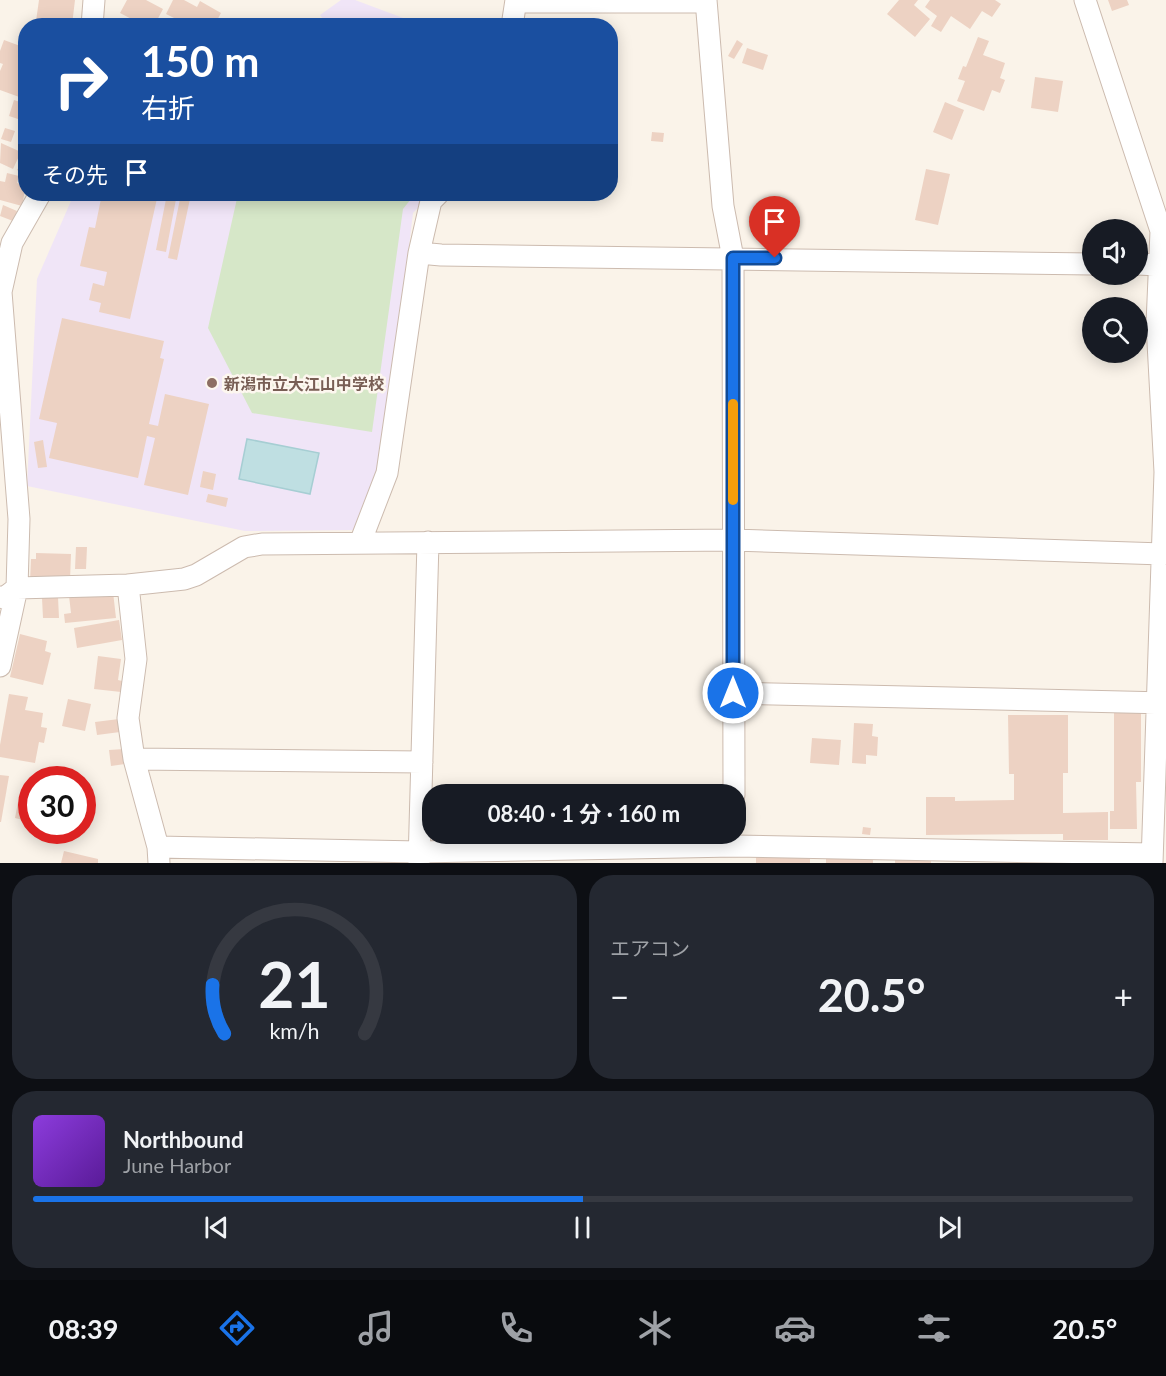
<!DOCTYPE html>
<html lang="ja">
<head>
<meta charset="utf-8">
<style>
	body { margin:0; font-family:Lato,"Noto Sans JP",sans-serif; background:#242831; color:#f1f3f6; height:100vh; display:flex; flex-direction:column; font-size:22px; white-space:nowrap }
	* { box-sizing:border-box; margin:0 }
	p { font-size:20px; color:#9ea1a6 }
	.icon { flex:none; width:33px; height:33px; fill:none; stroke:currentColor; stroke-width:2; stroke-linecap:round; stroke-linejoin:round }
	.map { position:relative; height:863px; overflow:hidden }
	.panel { display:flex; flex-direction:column; gap:12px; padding:12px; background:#0d0f14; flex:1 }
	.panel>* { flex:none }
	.banner { position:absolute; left:18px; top:18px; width:600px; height:183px; border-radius:24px; box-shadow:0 3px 15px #0003; background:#1a4fa0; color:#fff; overflow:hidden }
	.buttons { position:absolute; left:1082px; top:219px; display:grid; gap:12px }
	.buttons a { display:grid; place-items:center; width:66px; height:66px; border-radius:50%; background:#171b24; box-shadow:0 3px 15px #0003; font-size:30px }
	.speed { position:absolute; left:18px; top:766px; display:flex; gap:12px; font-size:30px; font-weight:700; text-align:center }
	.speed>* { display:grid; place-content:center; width:78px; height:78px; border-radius:50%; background:#171b24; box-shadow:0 3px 15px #0003; line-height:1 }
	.speed .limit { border:9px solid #d22; background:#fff; color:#111 }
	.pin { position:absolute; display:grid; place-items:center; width:51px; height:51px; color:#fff; margin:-62px -26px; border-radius:50% 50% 50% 0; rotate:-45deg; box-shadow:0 0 6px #0007 }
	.pin .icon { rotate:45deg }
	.me { position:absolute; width:66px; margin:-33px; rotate:0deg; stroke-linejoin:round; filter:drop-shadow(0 0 4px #0008) }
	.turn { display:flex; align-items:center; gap:21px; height:126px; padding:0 24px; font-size:27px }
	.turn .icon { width:78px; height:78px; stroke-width:2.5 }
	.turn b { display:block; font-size:42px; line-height:51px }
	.then { display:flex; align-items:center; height:57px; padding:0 24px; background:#0003; gap:12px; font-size:22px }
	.big { font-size:45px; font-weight:700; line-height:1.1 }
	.panel .widget { flex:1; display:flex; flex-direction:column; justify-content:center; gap:9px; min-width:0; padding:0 21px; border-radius:24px; background:#242831 }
	.panel .dial { align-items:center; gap:0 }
	.dial svg { height:156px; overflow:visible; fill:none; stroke:#363941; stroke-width:7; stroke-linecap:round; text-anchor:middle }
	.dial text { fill:#f1f3f6; stroke:none }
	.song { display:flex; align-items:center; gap:18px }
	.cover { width:72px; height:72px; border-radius:9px; background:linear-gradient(135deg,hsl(270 70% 55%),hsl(270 70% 35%)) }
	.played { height:6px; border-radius:3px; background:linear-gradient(90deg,#1a73e8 50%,#363941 50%) }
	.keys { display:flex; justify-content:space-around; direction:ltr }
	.heat { display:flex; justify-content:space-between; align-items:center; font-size:33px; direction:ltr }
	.panel .tiles { flex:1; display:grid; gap:12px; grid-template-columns:1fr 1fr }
	.widget:last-child { grid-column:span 2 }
	.trip { position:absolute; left:422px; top:784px; width:324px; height:60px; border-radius:24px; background:#171b24; box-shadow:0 3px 15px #0003; font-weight:700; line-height:60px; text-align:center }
	.dock { display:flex; height:96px; justify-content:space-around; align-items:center; background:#090b0e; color:#9ea1a6 }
	.dock .icon { width:42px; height:42px }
	.dock .on { color:#1a73e8 }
	.dock b { font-size:27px; color:#f1f3f6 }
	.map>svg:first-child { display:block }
</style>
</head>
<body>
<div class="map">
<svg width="1166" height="863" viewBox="0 0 1166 863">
	<rect width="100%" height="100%" fill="#faf3e9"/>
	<path fill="#f0e5f7" d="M341,0h14l67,25h-95l-7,-10z
		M74,194h357l-18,19 -33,276 -20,41 -115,1 -218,-45 10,-207z"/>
	<path fill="#d6e7c8" d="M238,194h177l-12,15 -31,223 -120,-19 -44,-85z"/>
	<path fill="#bfdfe2" stroke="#a6ced3" stroke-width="1.5" d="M247,439l72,14 -9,41 -71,-15z"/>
	<path fill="#edd2c3" d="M39,0h36l-3,25 -36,-4z
		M127,0h19l17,9 -9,17h-9l-25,-13z
		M173,0h11l13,7 3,-6 21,12 -7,13h-37l3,-5 -14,-7z
		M899,0h19l-4,5 16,14 -15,18 -28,-23z
		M930,0h65l6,4 -9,13 -10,-6 -12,18 -19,-13 -10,16 -10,-6 6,-10 -12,-9z
		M1108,0h19l2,5 -17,6z
		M978,37l11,4 -6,14 22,8 -5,15 5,2 -5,13 -8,-3 -8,21 -27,-10 8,-20 -7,-2 5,-13 3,1z
		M4,40l19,7 3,-5v47l-4,9 -22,-8v-19l3,-7 -3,-1v-12z
		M737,40l6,4 -9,15 -6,-3z
		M747,48l21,7 -5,15 -21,-7z
		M1035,77l28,4 -5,31 -27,-4z
		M14,100l12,4 -2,17 -15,-5z
		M945,102l19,8 -12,30 -19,-8z
		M5,128l10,3 -4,11 -10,-3z
		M652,132l12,1 -1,9 -12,-1z
		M1,143l20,9 -8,17 -13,-6z
		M26,156v19l-9,-5z
		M926,169l24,5 -12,51 -23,-5z
		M7,173l12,3 -2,7 9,2 -4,21 -22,-6v-19l5,1z
		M102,194h56l-28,125 -31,-7 2,-9 -12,-3 4,-17 11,3 3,-14 -27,-6 9,-39 6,1z
		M167,194h10l-11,58 -10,-2z
		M181,194h10l-14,66 -9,-2z
		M3,205l14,6 -4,10 -13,-5z
		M62,318l102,23 -4,17 4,1 -15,65 9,2 7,-32 44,10 -21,91 -44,-10 11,-47 -8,-2 -9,42 -89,-20 8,-35 -18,-4z
		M43,440l4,27 -9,1 -4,-26z
		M203,471l13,3 -3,16 -13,-3z
		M208,494l20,4 -2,9 -20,-5z
		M76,547h11l-1,22h-11z
		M36,553l35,1 -1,26 -40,2 1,-23h5z
		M113,592l3,26 -51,5 -1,-9 7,-1 -2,-17z
		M58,597l1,21h-16l-1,-20z
		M119,620l3,20 -45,8 -3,-20z
		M20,634l27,7 -2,10 6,2 -8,32 -33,-8z
		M98,656l23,3 -3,21 4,1 -1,11 -27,-3z
		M9,694l19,3 -3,13 18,3 -2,14 6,1 -3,15 -5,-1 -4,21 -35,-6v-12z
		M68,699l23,5 -6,27 -23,-5z
		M1114,706h27v76h-5l1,47h-27v-18h4z
		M1008,715h60v58h-5v40l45,-1v28h-45v-6l-137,1v-38h29v4l59,-1v-26h-5z
		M119,719l1,13 -23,3 -2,-13z
		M854,723l19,1 -1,12 6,1 -1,19 -11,-1v9l-14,-1z
		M812,738l29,2 -2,25 -29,-2z
		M124,749l1,15 -14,2 -2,-16z
		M0,775l9,1 -8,46h-1z
		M27,789l5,1v37l-6,-1 1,-5 -12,-3 3,-16 6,1z
		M863,827l8,1 -1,7 -8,-1z
		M64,851l34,8v4h-37z
		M756,856l54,1v6h-54z
		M826,856l47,1v6h-47z
		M931,859v4h-36v-3z"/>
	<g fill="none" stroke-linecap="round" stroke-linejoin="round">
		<g stroke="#ccbbaf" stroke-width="23">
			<path id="minor" d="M706,0l17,206 10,52 1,537
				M1085,0l76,231 -4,93 8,148 -13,391
				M516,2h190
				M92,26l2,-26
				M512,26l4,-26
				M419,253l22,2 651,9
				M1137,264l23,1
				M360,543l27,-70 32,-220 12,-52 7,-7
				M128,585l8,74 -8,59 6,41 24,88 1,16
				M0,597l4,1 13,-10 111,-3 56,-6 12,-4 48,-28 18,-3 471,-4 430,14
				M0,666l17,-78 2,-69 -18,-227 11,-49 28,-49
				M733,693l433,10
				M134,759l288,3
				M158,847l261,5 315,-6 418,8
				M419,863l9,-321"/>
		</g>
		<use href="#minor" stroke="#fff" stroke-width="21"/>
	</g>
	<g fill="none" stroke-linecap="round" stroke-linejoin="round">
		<g stroke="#114b97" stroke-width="15">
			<path id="route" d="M733,693v-435h42"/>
		</g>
		<use href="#route" stroke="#1a73e8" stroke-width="10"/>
		<path stroke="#f59e0b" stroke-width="10" d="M733,404v96"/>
	</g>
	<circle fill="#8d6e63" stroke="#fdf7ef" stroke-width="2" cx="212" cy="383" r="6"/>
	<g text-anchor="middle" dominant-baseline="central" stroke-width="5" stroke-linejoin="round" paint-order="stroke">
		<g font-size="16" font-weight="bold" fill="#785e54" stroke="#fdf7ef" text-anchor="start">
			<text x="224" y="383">新潟市立大江山中学校</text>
		</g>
	</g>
</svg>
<div class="buttons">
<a><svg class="icon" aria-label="sound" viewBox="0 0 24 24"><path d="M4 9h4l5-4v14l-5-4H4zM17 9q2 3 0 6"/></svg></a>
<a><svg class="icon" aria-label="search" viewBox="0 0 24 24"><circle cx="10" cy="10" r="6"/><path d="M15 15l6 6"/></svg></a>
</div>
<div class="speed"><div class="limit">30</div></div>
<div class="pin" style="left:775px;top:258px;background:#d93025"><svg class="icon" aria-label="arrive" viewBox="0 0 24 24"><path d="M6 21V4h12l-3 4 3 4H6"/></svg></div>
<svg class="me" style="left:733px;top:693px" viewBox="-20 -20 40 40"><circle r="17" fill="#1a73e8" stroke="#fff" stroke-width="3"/><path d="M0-11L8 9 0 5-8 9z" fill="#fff"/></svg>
<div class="trip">08:40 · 1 分 · 160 m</div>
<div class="banner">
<div class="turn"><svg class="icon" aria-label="right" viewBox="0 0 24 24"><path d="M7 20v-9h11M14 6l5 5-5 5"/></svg><div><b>150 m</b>右折</div></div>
<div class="then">その先<svg class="icon" aria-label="arrive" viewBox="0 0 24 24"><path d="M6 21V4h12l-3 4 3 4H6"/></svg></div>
</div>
</div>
<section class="panel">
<div class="tiles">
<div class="widget dial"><svg viewBox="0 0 100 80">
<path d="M14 69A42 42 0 1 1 86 69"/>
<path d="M14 69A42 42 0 0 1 8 44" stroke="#1a73e8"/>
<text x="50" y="56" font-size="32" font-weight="700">21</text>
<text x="50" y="72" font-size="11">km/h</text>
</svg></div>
<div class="widget"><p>エアコン</p>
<div class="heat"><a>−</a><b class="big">20.5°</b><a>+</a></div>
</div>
<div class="widget">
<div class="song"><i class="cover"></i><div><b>Northbound</b><p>June Harbor</p></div></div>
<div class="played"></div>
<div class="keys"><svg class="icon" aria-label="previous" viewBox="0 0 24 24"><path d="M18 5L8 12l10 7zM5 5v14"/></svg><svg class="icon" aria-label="pause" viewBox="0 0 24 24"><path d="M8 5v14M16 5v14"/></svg><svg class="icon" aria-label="next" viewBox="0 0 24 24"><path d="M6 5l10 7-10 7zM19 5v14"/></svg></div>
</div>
</div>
</section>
<nav class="dock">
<b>08:39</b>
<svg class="icon on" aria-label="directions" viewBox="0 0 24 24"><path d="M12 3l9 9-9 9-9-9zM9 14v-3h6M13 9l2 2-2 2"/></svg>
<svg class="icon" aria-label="music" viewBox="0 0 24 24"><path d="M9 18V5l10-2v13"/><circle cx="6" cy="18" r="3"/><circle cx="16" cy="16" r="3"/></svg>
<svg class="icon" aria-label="phone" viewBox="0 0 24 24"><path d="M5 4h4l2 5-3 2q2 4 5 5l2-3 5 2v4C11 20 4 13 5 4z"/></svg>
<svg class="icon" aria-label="climate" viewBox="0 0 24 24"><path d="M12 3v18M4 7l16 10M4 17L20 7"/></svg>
<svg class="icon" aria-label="car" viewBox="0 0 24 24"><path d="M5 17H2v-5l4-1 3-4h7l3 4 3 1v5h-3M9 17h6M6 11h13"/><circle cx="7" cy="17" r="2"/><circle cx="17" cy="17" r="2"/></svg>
<svg class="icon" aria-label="filters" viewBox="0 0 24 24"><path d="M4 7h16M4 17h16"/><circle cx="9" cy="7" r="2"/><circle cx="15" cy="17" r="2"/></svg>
<b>20.5°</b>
</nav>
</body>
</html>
